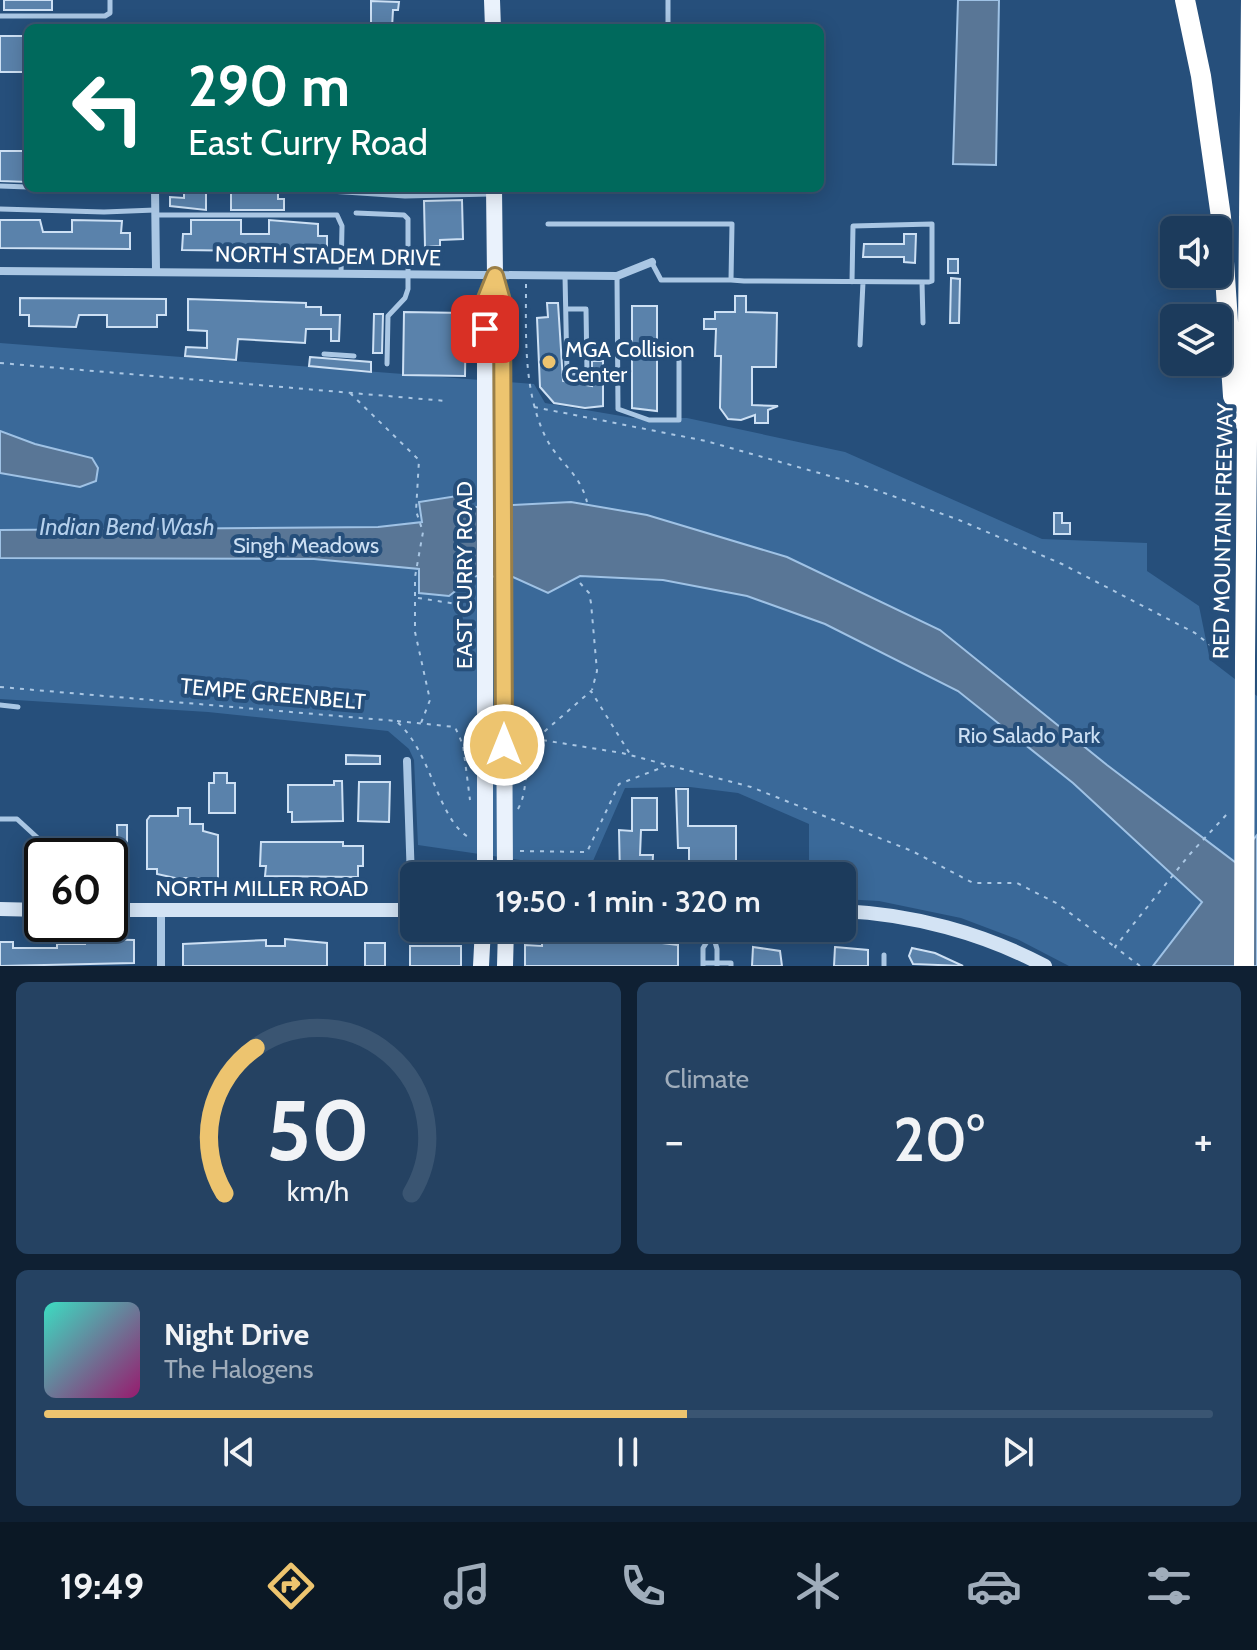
<!DOCTYPE html>
<html lang="en">
<head>
<meta charset="utf-8">
<style>
	body { margin:0; font-family:Cabin,sans-serif; background:#254262; color:#f1f3f6; height:100vh; display:flex; flex-direction:column; font-size:30px; white-space:nowrap }
	* { box-sizing:border-box; margin:0 }
	p { font-size:26px; color:#a0adbb }
	.icon { flex:none; width:44px; height:44px; fill:none; stroke:currentColor; stroke-width:2; stroke-linecap:round; stroke-linejoin:round }
	.map { position:relative; height:966px; overflow:hidden }
	.details { display:flex; flex-direction:column; gap:16px; padding:16px; background:#0f2033; flex:1 }
	.details>* { flex:none }
	.banner { position:absolute; left:24px; top:24px; width:800px; height:168px; border-radius:12px; box-shadow:0 4px 20px #0003,0 0 0 2px #3a5572; background:#00695c; color:#fff; overflow:hidden }
	.controls { position:absolute; left:1160px; top:216px; display:grid; gap:16px }
	.controls a { display:grid; place-items:center; width:72px; height:72px; border-radius:12px; background:#1c3b5c; box-shadow:0 4px 20px #0003,0 0 0 2px #3a5572; font-size:40px }
	.speed { position:absolute; left:24px; top:838px; display:flex; gap:16px; font-size:40px; font-weight:700; text-align:center }
	.speed>* { display:grid; place-content:center; width:104px; height:104px; border-radius:50%; background:#1c3b5c; box-shadow:0 4px 20px #0003,0 0 0 2px #3a5572; line-height:1 }
	.speed .limit { border:4px solid #111; border-radius:12px; background:#fff; color:#111 }
	.pin { position:absolute; display:grid; place-items:center; width:68px; height:68px; color:#fff; margin:-34px; border-radius:16px; box-shadow:0 4px 12px #0006 }
	.me { position:absolute; width:88px; margin:-44px; rotate:0deg; stroke-linejoin:round; filter:drop-shadow(0 0 6px #0008) }
	.turn { display:flex; align-items:center; gap:28px; height:168px; padding:0 32px; font-size:36px }
	.turn .icon { width:104px; height:104px; stroke-width:2.5 }
	.turn b { display:block; font-size:56px; line-height:68px }
	.big { font-size:60px; font-weight:600; line-height:1.1 }
	.details .tile { flex:1; display:flex; flex-direction:column; justify-content:center; gap:12px; min-width:0; padding:0 28px; border-radius:12px; background:#254262 }
	.details .dial { align-items:center; gap:0 }
	.dial svg { height:208px; overflow:visible; fill:none; stroke:#3a5572; stroke-width:7; stroke-linecap:round; text-anchor:middle }
	.dial text { fill:#f1f3f6; stroke:none }
	.song { display:flex; align-items:center; gap:24px }
	.cover { width:96px; height:96px; border-radius:12px; background:linear-gradient(135deg,hsl(170 70% 55%),hsl(320 70% 35%)) }
	.played { height:8px; border-radius:4px; background:linear-gradient(90deg,#edc46f 55%,#3a5572 55%) }
	.keys { display:flex; justify-content:space-around; direction:ltr }
	.heat { display:flex; justify-content:space-between; align-items:center; font-size:44px; direction:ltr }
	.details .tiles { flex:1; display:grid; gap:16px; grid-template-columns:1fr 1fr }
	.tile:last-child { grid-column:span 2 }
	.trip { position:absolute; left:400px; top:862px; width:456px; height:80px; border-radius:12px; background:#1c3b5c; box-shadow:0 4px 20px #0003,0 0 0 2px #3a5572; font-weight:600; line-height:80px; text-align:center }
	.dock { display:flex; height:128px; justify-content:space-around; align-items:center; background:#0b1825; color:#a0adbb }
	.dock .icon { width:56px; height:56px }
	.dock .active { color:#edc46f }
	.dock b { font-size:36px; color:#f1f3f6 }
	.map>svg:first-child { display:block }
</style>
</head>
<body>
<div class="map">
<svg width="1257" height="966" viewBox="0 0 1257 966">
	<rect width="100%" height="100%" fill="#264f7b"/>
	<path fill="#3a6999" d="M0,343l534,41 11,19 88,15h54l158,34 197,87 105,4v28l52,35 11,54 47,36v139l-104,131h-84l-50,-26 -58,-22 -82,-17 -37,-2v-23h-33v-52l-71,-31 -48,-6 -65,1 -36,82 -171,-25 -4,-85 -5,-11 -21,-18 -180,-19 -208,-13z"/>
	<path fill="#597696" stroke="#9fc2e5" stroke-width="2" d="M958,0h41l-3,165 -43,-1z
		M0,431l35,13 57,14 6,10 -2,13 -16,6 -80,-14z
		M457,496l18,11 96,-5 76,13 140,42 153,73 167,135 128,97 22,-27v131h-104l49,-64 -129,-119 -115,-92 -133,-67 -78,-28 -84,-16 -83,-4 -32,17 -35,-16 -38,-1 -26,20 -30,-3v-24l-105,-10 -314,-1v-28l378,-3 44,-5 -3,-20z"/>
	<path fill="#5a82ab" stroke="#cde0f4" stroke-width="2" d="M4,0h48v10h-48z
		M371,1l28,1 -1,8h-5l-1,18h-21z
		M0,36h28v36h-28z
		M0,151h26l2,31 -28,-1z
		M184,188h22v22l-36,-4v-9l14,1z
		M231,188h47v11h6v11h-53z
		M462,200l1,39 -23,1v6l-15,1 -1,-46z
		M0,220h40l3,12h29v-12l50,1 -1,12h9v16l-130,-1z
		M191,220h50v14h28v-14l49,4v12h9v16l-145,-2 1,-16h8z
		M904,234h12l-1,29 -11,-1v-5h-41l1,-13h40z
		M948,259h10v14h-10z
		M951,278l9,1 -1,44h-9z
		M735,296h11v16l31,1 -1,54h-24v38l26,1 -10,4v13h-13v-8l-14,5 -13,-1 -8,-11 1,-52h-6l1,-27h-12v-10h11v-7h20z
		M20,298l146,1v16h-9v12h-50v-12h-28l-3,12 -47,-1v-11h-9z
		M188,299l118,4v4h15v8h19l-1,26h-8v-12h-25l-1,14 -67,-4 -2,21 -51,-4 1,-9 21,1v-17l-19,-1z
		M547,303h11l5,78 29,5v-25h11v45l-18,2 -31,-5 -14,-16 -3,-69 11,-1z
		M632,306h25v105l-25,-3z
		M404,312l62,1 -1,63 -62,-1z
		M374,314h9l-1,39h-9z
		M310,357l61,5v10l-62,-6z
		M1054,513h8v10h8v11h-16z
		M346,755l34,1v8h-34z
		M214,773h13v10h8v30h-26v-30h5z
		M334,781h8l1,40 -51,1v-10h-4v-27h46z
		M359,782h31l-1,40 -31,-1z
		M676,789h12v37h48v44h-47v-22h-11z
		M632,798h25v32h-16l-1,25h13l-1,21h-32l-1,-46 13,1z
		M178,808h12v16h13v7l15,4v43h-43l-18,-4v-5h-10v-49l3,-4h28z
		M117,825h10v53h-9z
		M261,842h82v4h20v20h-5v11l-93,-1 1,-10h-6z
		M85,939l49,1v23l-134,3v-24h13v6h44v-4h28z
		M285,939l42,4v23h-144v-22l83,-4v6h19z
		M646,941l32,4v21h-153v-21l17,1v-4z
		M365,943h20v23h-20z
		M410,946h51v20h-51z
		M753,947l27,4 2,15h-30z
		M835,947l33,3v16h-34z
		M912,948l23,5 28,13 -50,-2 -4,-8z"/>
	<g fill="none" stroke-linecap="round" stroke-linejoin="round">
		<path stroke="#aac7e4" stroke-width="2" stroke-dasharray="4 6" stroke-linecap="butt" d="M526,284c0,51 -3,105 19,152 13,27 34,35 42,66
			M0,363l446,38
			M350,393l69,67 -3,51 7,21 -8,45v55l15,68 -9,23
			M534,407l172,34 159,45 94,34 103,44 133,69 34,27
			M580,583l9,10 2,10 6,68 -5,19
			M418,598l52,8
			M0,687l396,34c36,30 41,99 74,117
			M397,721l58,6 8,18 7,55
			M537,738l54,-47 39,63
			M518,809c12,-21 4,-51 18,-70l86,14 129,34 161,64 61,32h44l41,21 57,43
			M520,851l67,1 32,-68 47,-18
			M1140,966l-25,-19 75,-93 38,-41"/>
		<path stroke="#aac7e4" stroke-width="5" d="M0,16h105l5,-3v-13
			M668,28v-28
			M0,186l28,1
			M285,188l120,8 85,-2
			M0,209l104,3 51,-2
			M356,213l48,2 4,4v70l-3,9 -17,18 -1,48
			M156,215h181l5,11 -1,48
			M548,224h184l-1,56h-70l-9,-17
			M565,276l2,97h20l-1,-64h-20
			M617,276l1,133 31,11h30v-70
			M731,280l13,1 185,1 3,-1v-57l-79,2 -1,56
			M922,282l1,41
			M860,345l3,-63
			M324,354l30,2
			M0,705l18,2
			M0,819h17l24,22 -1,68
			M711,928l6,21v17
			M703,963h28v3
			M703,966v-18l7,-11
			M884,966v-11"/>
		<path stroke="#aac7e4" stroke-width="8" d="M155,188l1,83
			M0,271l617,5 35,-14
			M407,761l5,149
			M161,966v-55"/>
		<path stroke="#d3e3f4" stroke-width="14" d="M0,909l42,1
			M110,910h304
			M842,911c70,3 141,22 203,55"/>
		<path stroke="#eaf2fc" stroke-width="16" d="M492,0l1,28
			M494,188l1,88 7,25 3,575
			M485,876v-575l10,-25
			M481,966l2,-38
			M505,966l1,-38"/>
		<path stroke="#fff" stroke-width="20" d="M1185,0l16,76 20,141 12,179 13,29
			M1245,660l6,-660"/>
		<path stroke="#fff" stroke-width="20" d="M1244,966l1,-306"/>
	</g>
	<g fill="none" stroke-linecap="round" stroke-linejoin="round">
		<g stroke="#9a7f48" stroke-width="20">
			<path id="route" d="M485,329v-28l10,-25 7,25 2,444"/>
		</g>
		<use href="#route" stroke="#edc46f" stroke-width="14"/>
	</g>
	<circle fill="#edc46f" stroke="#264f7b" stroke-width="3" cx="549" cy="362" r="8"/>
	<g text-anchor="middle" dominant-baseline="central" stroke-width="8" stroke-linejoin="round" paint-order="stroke">
		<g font-size="22" fill="#fff" stroke="#264f7b">
			<text transform="translate(328 256) rotate(1)">NORTH STADEM DRIVE</text>
			<text transform="translate(1223 531) rotate(-89)">RED MOUNTAIN FREEWAY</text>
			<text transform="translate(464 575) rotate(-90)">EAST CURRY ROAD</text>
			<text transform="translate(273 694) rotate(5)">TEMPE GREENBELT</text>
			<text x="262" y="888">NORTH MILLER ROAD</text>
		</g>
		<g font-size="22" fill="#fff" stroke="#264f7b" text-anchor="start">
			<text x="565" y="349">MGA Collision<tspan x="565" dy="25">Center</tspan></text>
		</g>
		<g font-size="22" fill="#cde0f4" stroke="#264f7b">
			<text x="306" y="545">Singh Meadows</text>
			<text x="1029" y="735">Rio Salado Park</text>
		</g>
		<g font-size="24" font-style="italic" fill="#b5d0ec" stroke="#264f7b">
			<text x="127" y="526">Indian Bend Wash</text>
		</g>
	</g>
</svg>
<div class="controls">
<a><svg class="icon" aria-label="sound" viewBox="0 0 24 24"><path d="M4 9h4l5-4v14l-5-4H4zM17 9q2 3 0 6"/></svg></a>
<a><svg class="icon" aria-label="layers" viewBox="0 0 24 24"><path d="M12 4l9 5-9 5-9-5zM3 14l9 5 9-5"/></svg></a>
</div>
<div class="speed"><div class="limit">60</div></div>
<div class="pin" style="left:485px;top:329px;background:#d93025"><svg class="icon" aria-label="arrive" viewBox="0 0 24 24"><path d="M6 21V4h12l-3 4 3 4H6"/></svg></div>
<svg class="me" style="left:504px;top:745px" viewBox="-20 -20 40 40"><circle r="17" fill="#edc46f" stroke="#fff" stroke-width="3"/><path d="M0-11L8 9 0 5-8 9z" fill="#fff"/></svg>
<div class="trip">19:50 · 1 min · 320 m</div>
<div class="banner">
<div class="turn"><svg class="icon" aria-label="left" viewBox="0 0 24 24"><path d="M17 20v-9H6M10 6l-5 5 5 5"/></svg><div><b>290 m</b>East Curry Road</div></div>
</div>
</div>
<section class="details">
<div class="tiles">
<div class="tile dial"><svg viewBox="0 0 100 80">
<path d="M14 69A42 42 0 1 1 86 69"/>
<path d="M14 69A42 42 0 0 1 26 13" stroke="#edc46f"/>
<text x="50" y="56" font-size="32" font-weight="700">50</text>
<text x="50" y="72" font-size="11">km/h</text>
</svg></div>
<div class="tile"><p>Climate</p>
<div class="heat"><a>−</a><b class="big">20°</b><a>+</a></div>
</div>
<div class="tile">
<div class="song"><i class="cover"></i><div><b>Night Drive</b><p>The Halogens</p></div></div>
<div class="played"></div>
<div class="keys"><svg class="icon" aria-label="previous" viewBox="0 0 24 24"><path d="M18 5L8 12l10 7zM5 5v14"/></svg><svg class="icon" aria-label="pause" viewBox="0 0 24 24"><path d="M8 5v14M16 5v14"/></svg><svg class="icon" aria-label="next" viewBox="0 0 24 24"><path d="M6 5l10 7-10 7zM19 5v14"/></svg></div>
</div>
</div>
</section>
<nav class="dock">
<b>19:49</b>
<svg class="icon active" aria-label="directions" viewBox="0 0 24 24"><path d="M12 3l9 9-9 9-9-9zM9 14v-3h6M13 9l2 2-2 2"/></svg>
<svg class="icon" aria-label="music" viewBox="0 0 24 24"><path d="M9 18V5l10-2v13"/><circle cx="6" cy="18" r="3"/><circle cx="16" cy="16" r="3"/></svg>
<svg class="icon" aria-label="phone" viewBox="0 0 24 24"><path d="M5 4h4l2 5-3 2q2 4 5 5l2-3 5 2v4C11 20 4 13 5 4z"/></svg>
<svg class="icon" aria-label="climate" viewBox="0 0 24 24"><path d="M12 3v18M4 7l16 10M4 17L20 7"/></svg>
<svg class="icon" aria-label="car" viewBox="0 0 24 24"><path d="M5 17H2v-5l4-1 3-4h7l3 4 3 1v5h-3M9 17h6M6 11h13"/><circle cx="7" cy="17" r="2"/><circle cx="17" cy="17" r="2"/></svg>
<svg class="icon" aria-label="filters" viewBox="0 0 24 24"><path d="M4 7h16M4 17h16"/><circle cx="9" cy="7" r="2"/><circle cx="15" cy="17" r="2"/></svg>
</nav>
</body>
</html>
